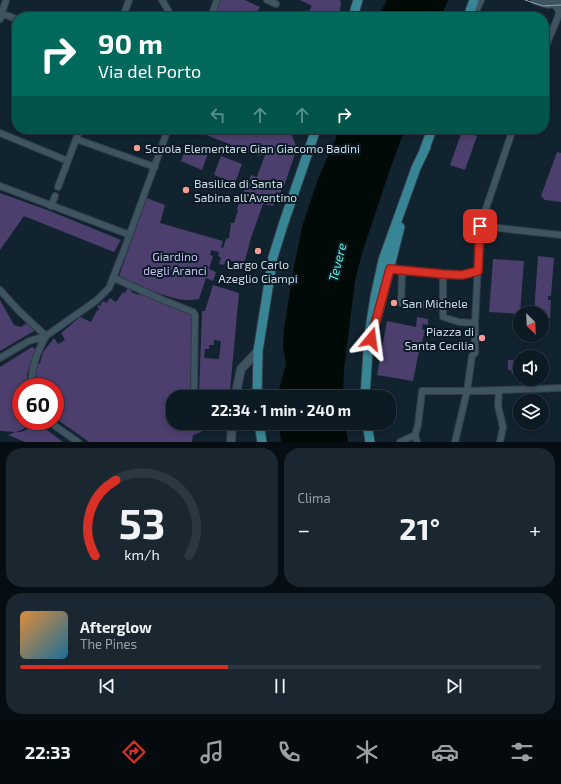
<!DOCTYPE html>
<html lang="it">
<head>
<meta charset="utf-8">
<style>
	body { margin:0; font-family:"Exo 2",sans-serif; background:#1a2730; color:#f1f3f6; height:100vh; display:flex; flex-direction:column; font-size:15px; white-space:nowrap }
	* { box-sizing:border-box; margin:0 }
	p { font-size:13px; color:#9aa1a6 }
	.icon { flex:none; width:22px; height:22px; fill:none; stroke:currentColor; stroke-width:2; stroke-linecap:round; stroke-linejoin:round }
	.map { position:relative; height:442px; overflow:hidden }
	.drawer { display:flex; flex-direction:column; gap:6px; padding:6px; background:#070e13; flex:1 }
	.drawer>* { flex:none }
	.banner { position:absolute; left:12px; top:12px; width:537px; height:122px; border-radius:16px; box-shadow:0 2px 6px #0003,0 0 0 1px #2c3841; background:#00695c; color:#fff; overflow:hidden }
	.needle { width:26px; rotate:156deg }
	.controls { position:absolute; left:513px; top:306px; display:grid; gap:8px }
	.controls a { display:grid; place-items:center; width:36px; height:36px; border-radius:50%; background:#0c1a23; box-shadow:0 2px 6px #0003,0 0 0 1px #2c3841; font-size:20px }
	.speed { position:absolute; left:12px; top:378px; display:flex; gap:8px; font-size:20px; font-weight:700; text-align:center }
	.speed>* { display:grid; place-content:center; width:52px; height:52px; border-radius:50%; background:#0c1a23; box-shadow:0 2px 6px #0003,0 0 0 1px #2c3841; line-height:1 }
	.speed .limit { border:6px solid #d22; background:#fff; color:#111 }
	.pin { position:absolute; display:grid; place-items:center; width:34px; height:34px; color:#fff; margin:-17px; border-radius:8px; box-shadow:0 2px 6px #0006 }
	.me { position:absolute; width:44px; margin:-22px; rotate:16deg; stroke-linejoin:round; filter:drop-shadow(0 0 3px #0008) }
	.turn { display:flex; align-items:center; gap:14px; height:84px; padding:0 20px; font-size:18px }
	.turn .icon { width:52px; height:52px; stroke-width:2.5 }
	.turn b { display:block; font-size:28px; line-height:34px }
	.lanes { display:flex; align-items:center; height:38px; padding:0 20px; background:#0003; justify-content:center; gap:20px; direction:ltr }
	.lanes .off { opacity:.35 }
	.big { font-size:30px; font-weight:700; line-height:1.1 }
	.drawer .tile { flex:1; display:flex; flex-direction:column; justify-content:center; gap:6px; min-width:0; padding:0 14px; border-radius:16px; background:#1a2730 }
	.drawer .dial { align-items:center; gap:0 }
	.dial svg { height:104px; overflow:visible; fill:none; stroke:#2c3841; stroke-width:7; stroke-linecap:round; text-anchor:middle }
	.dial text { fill:#f1f3f6; stroke:none }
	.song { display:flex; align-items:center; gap:12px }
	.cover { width:48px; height:48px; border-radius:6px; background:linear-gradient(135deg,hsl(30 70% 55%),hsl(200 70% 35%)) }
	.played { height:4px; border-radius:2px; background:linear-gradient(90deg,#d93025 40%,#2c3841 40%) }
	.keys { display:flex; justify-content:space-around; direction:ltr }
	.heat { display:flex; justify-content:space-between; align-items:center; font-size:22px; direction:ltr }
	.drawer .tiles { flex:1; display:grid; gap:6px; grid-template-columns:1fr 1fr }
	.tile:last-child { grid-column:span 2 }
	.trip { position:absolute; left:166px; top:390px; width:230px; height:40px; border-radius:16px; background:#0c1a23; box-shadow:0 2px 6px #0003,0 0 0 1px #2c3841; font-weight:700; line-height:40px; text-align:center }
	.dock { display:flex; height:64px; justify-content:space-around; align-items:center; background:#050a0e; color:#9aa1a6 }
	.dock .icon { width:28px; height:28px }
	.dock .selected { color:#d93025 }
	.dock b { font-size:18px; color:#f1f3f6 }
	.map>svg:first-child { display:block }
</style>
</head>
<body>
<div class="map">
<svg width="561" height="442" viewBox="0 0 561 442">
	<rect width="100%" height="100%" fill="#10232f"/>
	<path fill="#4c3e6d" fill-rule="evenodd" d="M221,0h24l15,7 -5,9 3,1h-44z
		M300,0h40l1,2 -2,15h-36l3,-7 3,1 3,-5z
		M191,129h97l3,4 6,15 -13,38 -11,20 -10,-2 -12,34 -7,26 -18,-4 -2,5 -5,-1 2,-6 -3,-2 1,-4 -8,-2 -1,5 3,1 -4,13 7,3 -3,9 -7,-3 -7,21c-23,6 -59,-14 -80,-23l28,-78 18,7 -5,18 63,18 -2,6 2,1 3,-9 3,-1 2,-15h3l4,-13 -1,-1c3,-11 10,-22 14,-34l6,2 8,-22 -1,-1 -5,2z
		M462,131l15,5 -12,34 -15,-5z
		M188,143l21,8 -7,19 -21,-9z
		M557,152l4,1v49l-16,-2 -4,-4z
		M221,156l21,8 -7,19 -21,-8z
		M0,193l50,18 71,29 -7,12 -90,-36 -24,34z
		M538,256l16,2 -3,38h-3v4h3l-1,18 -8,-1v-4h-8z
		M493,259l31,2 -4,53 -31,-2z
		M213,285l26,8 -9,98 -10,-1v2c-8,-2 -13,-4 -21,0l3,5h-2l-1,-3 3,-83h3zM214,340l7,1 -2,18 -15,-1 1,-9h4v-4h5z
		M128,287l4,3 -1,2 8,3 1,-2 52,21 -2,81 1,2h-18v26h26l3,5 -1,4 -8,3 -1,7h-103l-34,-24v-31h-17l-3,-19 2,-1 2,-4h1l3,-11 11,-14 4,6 7,-4 -4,-7 19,-16 11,5 6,-12 1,1 1,-2 -2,-3 2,-1 2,1v-3l3,-2 2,2 4,-5 6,4 7,-10 2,1z
		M0,300l14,25 7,2 7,-5 5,6 1,3 -34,20z
		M417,317l11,2v6l-5,-1 -1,5 3,1 -4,16h-1l-7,35 -36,-6 10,-54 29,6z
		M32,347l4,2 -9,25 1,13h-7v34h11c-1,7 -10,8 -16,11 7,1 16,-4 17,-11h2l28,21h-38l-17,-7 7,-3 -15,-1v-64z
		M508,360l12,1v13h-8l-1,-4h-3z"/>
	<path fill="#010a07" d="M387,0h61l-7,17h-63z
		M340,129h65l-16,43 -27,81 -7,28 -11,88 -1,28h-66l9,-33 -3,-17 1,-17 8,-53 10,-50 16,-48z
		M279,423h66l3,19h-67z"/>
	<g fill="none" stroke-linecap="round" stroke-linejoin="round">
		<g stroke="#323d48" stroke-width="8">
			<path id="street" d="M162,0l7,12 5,5
				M267,0l9,4
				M0,13l17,6
				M123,17l6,-17
				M211,17l6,-17
				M0,19l6,-19
				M544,51l15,-37 -1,-5 -5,-5
				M0,133l68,28
				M76,139l79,28
				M0,186l130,49
				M58,187l22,-58
				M51,206l4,-10
				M480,226l81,9
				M390,269l53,5 19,1 16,-4
				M409,271l-5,2 -2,2 -1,28 42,4
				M443,274v43l16,5 16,1
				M114,278l49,22 30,12 2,3 -1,82
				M0,290l19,21 27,25
				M0,358l29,-17 17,-5 51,-36 12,-12 15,-38 44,-121
				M32,387c-2,-18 5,-35 14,-51
				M499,390l-1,16 5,21 -3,15
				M48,421l30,21
				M400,442l15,-7
				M417,442l-2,-7 3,-10 4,-34h45l94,-3
				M455,442l12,-51 5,-35 3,-3v-30l5,-97 33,-97"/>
		</g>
		<g stroke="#323d48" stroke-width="10">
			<path id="secondary" d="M535,0l13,4 13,-1
				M472,17l8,-17
				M235,397l6,-28 17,-18
				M231,442l1,-19"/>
		</g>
		<g stroke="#323d48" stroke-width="11">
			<path id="primary" d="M353,17l5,-17
				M468,17l6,-17
				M424,151l8,-22
				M376,321l24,-94
				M257,397l1,-46 15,-94 11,-35 32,-93
				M365,397l4,-62 6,-38 8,-37 33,-92 10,-21
				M259,423l3,19
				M367,423l3,19"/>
		</g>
		<use href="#street" stroke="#3f5461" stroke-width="6"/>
		<use href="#secondary" stroke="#3f5461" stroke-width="8"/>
		<use href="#primary" stroke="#388695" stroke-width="9"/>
		<path stroke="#93a0a9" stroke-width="1" d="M525,0l18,6 18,-1"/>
	</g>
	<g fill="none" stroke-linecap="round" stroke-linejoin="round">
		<g stroke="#8d1f18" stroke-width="10">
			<path id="route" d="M371,339l19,-70 52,5 20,1 16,-4 2,-45"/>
		</g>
		<use href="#route" stroke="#d93025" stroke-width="7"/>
	</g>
	<g fill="#f59c94" stroke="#071a25" stroke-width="1.5">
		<circle cx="137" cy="148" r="4"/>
		<circle cx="186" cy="190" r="4"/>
		<circle cx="258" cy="251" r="4"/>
		<circle cx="394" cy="303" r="4"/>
		<circle cx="482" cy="338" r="4"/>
	</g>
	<g text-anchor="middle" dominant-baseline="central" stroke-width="4" stroke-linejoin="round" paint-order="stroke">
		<g font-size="12" fill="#cfdae2" stroke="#071a25" text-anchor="start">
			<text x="145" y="148">Scuola Elementare Gian Giacomo Badini</text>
			<text x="194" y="183">Basilica di Santa<tspan x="194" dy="14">Sabina all'Aventino</tspan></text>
			<text x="258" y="264" text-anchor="middle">Largo Carlo<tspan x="258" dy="14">Azeglio Ciampi</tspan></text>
			<text x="402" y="303">San Michele</text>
			<text x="474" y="331" text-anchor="end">Piazza di<tspan x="474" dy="14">Santa Cecilia</tspan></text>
		</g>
		<g font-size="12" fill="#cabbf3" stroke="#071a25">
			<text x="175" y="256">Giardino<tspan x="175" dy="14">degli Aranci</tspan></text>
		</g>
		<g font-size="13" font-style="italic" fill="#60f2d7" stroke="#071a25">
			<text transform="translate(337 262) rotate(-76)">Tevere</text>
		</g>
	</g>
</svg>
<div class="controls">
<a><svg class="needle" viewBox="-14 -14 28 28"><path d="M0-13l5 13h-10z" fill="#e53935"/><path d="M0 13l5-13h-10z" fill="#9aa1a6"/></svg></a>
<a><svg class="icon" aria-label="sound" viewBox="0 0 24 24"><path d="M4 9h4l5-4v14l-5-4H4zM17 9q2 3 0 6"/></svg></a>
<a><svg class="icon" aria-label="layers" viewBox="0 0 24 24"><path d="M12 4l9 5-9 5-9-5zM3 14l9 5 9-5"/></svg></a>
</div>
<div class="speed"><div class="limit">60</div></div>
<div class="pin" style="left:480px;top:226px;background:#d93025"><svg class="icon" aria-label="arrive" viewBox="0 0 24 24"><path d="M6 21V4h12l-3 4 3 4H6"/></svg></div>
<svg class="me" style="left:371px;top:339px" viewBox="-20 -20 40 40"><path d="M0-17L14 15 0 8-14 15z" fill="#d93025" stroke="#fff" stroke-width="4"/></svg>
<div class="trip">22:34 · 1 min · 240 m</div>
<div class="banner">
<div class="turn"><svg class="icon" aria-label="right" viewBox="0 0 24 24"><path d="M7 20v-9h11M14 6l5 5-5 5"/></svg><div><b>90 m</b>Via del Porto</div></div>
<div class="lanes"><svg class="icon off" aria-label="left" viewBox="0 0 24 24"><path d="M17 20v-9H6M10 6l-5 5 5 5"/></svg><svg class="icon off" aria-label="ahead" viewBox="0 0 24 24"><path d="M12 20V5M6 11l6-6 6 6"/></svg><svg class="icon off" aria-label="ahead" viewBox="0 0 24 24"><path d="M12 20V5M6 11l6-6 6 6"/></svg><svg class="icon" aria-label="right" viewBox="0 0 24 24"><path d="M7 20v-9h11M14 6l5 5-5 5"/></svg></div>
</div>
</div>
<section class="drawer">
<div class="tiles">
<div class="tile dial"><svg viewBox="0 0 100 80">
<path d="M14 69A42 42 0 1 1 86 69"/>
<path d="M14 69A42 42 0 0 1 30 11" stroke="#d93025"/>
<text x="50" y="56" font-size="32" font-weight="700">53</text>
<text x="50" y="72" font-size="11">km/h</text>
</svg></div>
<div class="tile"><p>Clima</p>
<div class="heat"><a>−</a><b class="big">21°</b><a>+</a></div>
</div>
<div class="tile">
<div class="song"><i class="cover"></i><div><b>Afterglow</b><p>The Pines</p></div></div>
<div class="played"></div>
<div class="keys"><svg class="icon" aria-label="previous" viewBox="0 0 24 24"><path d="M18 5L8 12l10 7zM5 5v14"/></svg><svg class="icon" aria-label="pause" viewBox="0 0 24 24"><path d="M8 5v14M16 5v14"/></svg><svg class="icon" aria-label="next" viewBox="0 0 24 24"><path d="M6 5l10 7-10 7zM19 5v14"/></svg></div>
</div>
</div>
</section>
<nav class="dock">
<b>22:33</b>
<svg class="icon selected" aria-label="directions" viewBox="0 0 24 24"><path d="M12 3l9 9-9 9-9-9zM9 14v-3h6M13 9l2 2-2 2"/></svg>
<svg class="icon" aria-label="music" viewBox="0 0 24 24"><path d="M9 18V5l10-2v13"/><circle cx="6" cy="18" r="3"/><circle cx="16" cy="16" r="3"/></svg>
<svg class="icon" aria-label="phone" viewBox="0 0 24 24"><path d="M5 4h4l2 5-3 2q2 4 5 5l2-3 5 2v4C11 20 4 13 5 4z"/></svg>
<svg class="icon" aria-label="climate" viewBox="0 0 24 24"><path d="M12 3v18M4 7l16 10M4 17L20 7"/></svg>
<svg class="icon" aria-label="car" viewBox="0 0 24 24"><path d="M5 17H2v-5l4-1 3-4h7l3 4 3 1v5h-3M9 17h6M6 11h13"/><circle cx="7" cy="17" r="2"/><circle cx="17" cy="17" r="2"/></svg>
<svg class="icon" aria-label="filters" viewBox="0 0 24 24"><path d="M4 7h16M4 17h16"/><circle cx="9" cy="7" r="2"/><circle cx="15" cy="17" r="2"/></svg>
</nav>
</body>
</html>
